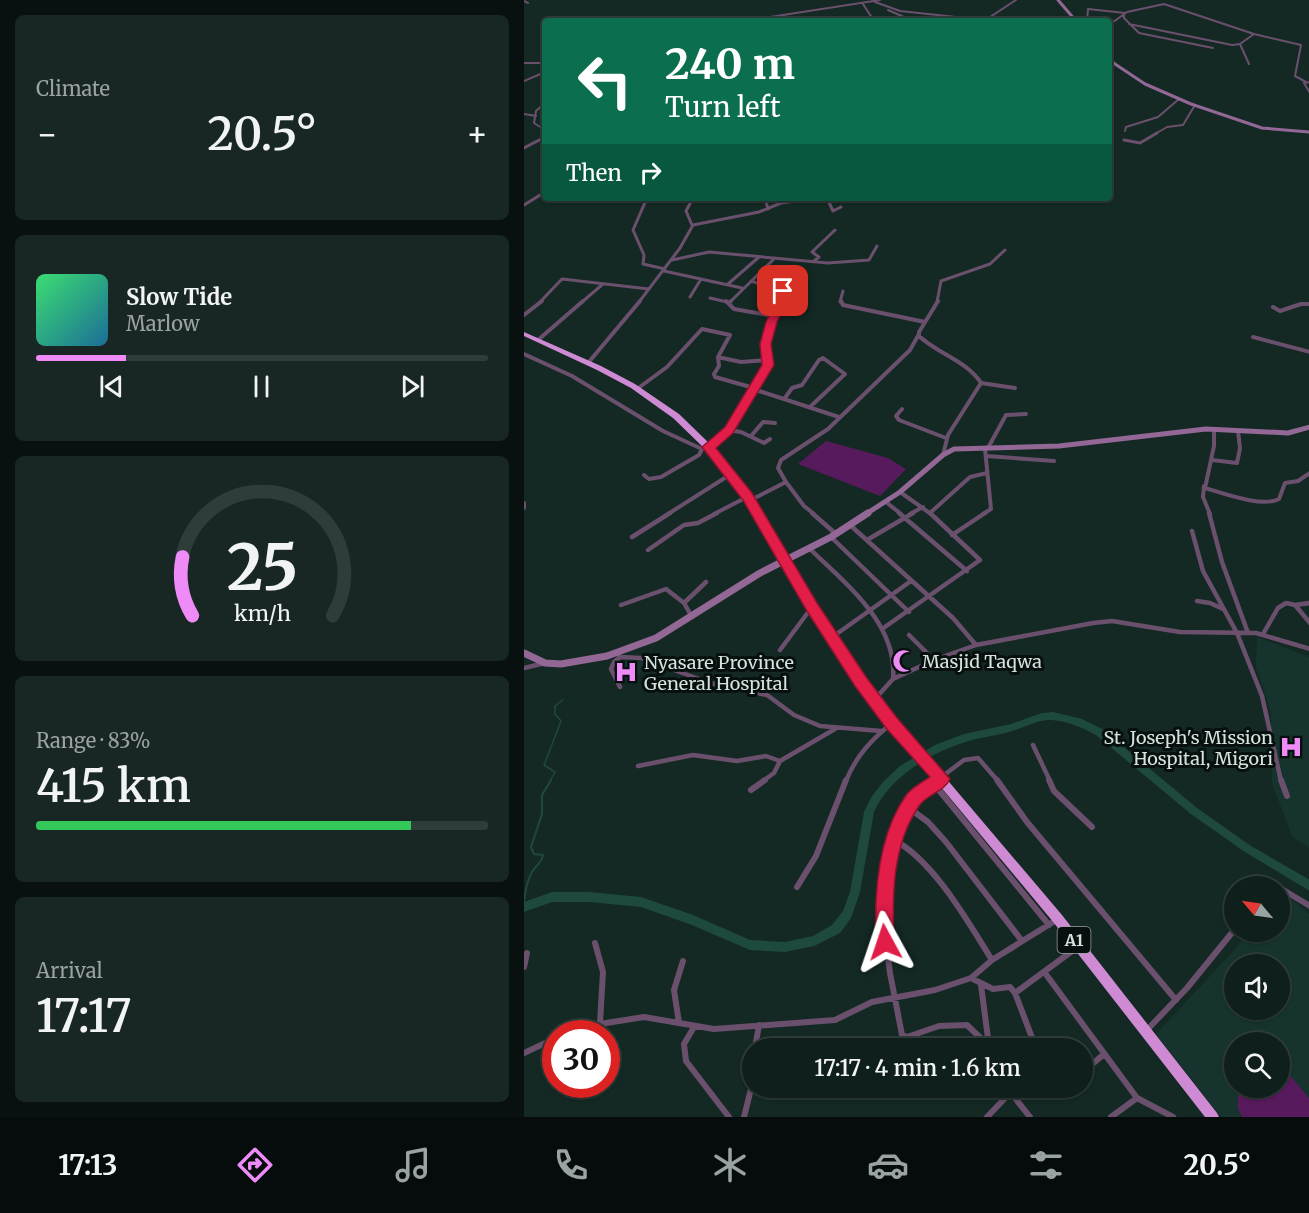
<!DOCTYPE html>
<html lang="en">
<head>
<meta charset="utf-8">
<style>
	body { margin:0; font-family:Merriweather,serif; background:#182724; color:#f1f3f6; height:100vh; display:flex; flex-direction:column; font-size:22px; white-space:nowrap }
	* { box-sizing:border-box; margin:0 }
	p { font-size:20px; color:#9ba2a3 }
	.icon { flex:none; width:33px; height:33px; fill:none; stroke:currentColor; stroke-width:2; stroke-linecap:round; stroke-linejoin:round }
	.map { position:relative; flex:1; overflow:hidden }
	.sheet { display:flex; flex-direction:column; gap:15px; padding:15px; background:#08110f; width:524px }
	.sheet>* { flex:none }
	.guide { position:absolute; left:18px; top:18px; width:570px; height:183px; border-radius:6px; box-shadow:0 2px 4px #0004,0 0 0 2px #2f3d3a; background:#0b6e4f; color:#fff; overflow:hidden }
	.needle { width:39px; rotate:299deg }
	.controls { position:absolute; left:700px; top:876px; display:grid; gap:12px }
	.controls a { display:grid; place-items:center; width:66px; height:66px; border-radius:50%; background:#0f1f1b; box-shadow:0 2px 4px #0004,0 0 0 2px #2f3d3a; font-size:30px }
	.speed { position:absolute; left:18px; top:1020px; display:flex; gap:12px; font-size:30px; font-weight:700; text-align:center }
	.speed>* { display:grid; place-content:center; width:78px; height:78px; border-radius:50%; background:#0f1f1b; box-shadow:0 2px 4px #0004,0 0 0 2px #2f3d3a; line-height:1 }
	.speed .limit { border:9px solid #d22; background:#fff; color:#111 }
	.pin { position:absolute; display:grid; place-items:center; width:51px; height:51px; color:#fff; margin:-26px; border-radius:12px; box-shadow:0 3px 9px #0006 }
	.me { position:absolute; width:66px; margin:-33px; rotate:355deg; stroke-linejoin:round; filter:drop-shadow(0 0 4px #0008) }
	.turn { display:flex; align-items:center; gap:21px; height:126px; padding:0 24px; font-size:27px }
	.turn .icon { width:78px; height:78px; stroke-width:2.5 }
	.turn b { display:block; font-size:42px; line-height:51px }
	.then { display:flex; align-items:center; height:57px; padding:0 24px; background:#0003; gap:12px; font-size:22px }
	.big { font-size:45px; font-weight:600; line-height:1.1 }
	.sheet .card { flex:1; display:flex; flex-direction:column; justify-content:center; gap:9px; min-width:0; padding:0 21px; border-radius:9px; background:#182724 }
	.sheet .dial { align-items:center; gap:0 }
	.dial svg { height:156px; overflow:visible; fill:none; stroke:#2f3d3a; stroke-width:7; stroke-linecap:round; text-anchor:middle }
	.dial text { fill:#f1f3f6; stroke:none }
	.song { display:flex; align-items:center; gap:18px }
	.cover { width:72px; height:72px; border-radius:9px; background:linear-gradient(135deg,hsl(140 70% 55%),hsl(200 70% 35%)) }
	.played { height:6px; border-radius:3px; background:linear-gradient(90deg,#ef8bf7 20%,#2f3d3a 20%) }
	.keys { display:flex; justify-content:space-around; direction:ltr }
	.heat { display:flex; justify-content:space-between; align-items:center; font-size:33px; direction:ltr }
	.charge { height:9px; border-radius:4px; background:linear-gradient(90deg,#34c759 83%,#2f3d3a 0) }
	.trip { position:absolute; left:218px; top:1038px; width:351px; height:60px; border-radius:30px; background:#0f1f1b; box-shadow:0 2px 4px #0004,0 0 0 2px #2f3d3a; font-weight:600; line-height:60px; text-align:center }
	.tabs { display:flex; height:96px; justify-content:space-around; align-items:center; background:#060c0b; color:#9ba2a3 }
	.tabs .icon { width:42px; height:42px }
	.tabs .selected { color:#ef8bf7 }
	.tabs b { font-size:27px; color:#f1f3f6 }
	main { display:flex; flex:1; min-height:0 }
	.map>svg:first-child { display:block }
</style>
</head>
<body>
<main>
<section class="sheet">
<div class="card"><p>Climate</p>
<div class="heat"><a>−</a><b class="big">20.5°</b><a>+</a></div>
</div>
<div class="card">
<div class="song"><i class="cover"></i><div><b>Slow Tide</b><p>Marlow</p></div></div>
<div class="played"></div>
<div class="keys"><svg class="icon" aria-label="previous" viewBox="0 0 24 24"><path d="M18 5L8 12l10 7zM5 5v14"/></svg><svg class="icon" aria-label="pause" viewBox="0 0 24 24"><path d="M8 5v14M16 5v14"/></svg><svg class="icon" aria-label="next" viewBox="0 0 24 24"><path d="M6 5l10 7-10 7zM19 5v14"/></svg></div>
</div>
<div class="card dial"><svg viewBox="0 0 100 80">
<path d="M14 69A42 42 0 1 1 86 69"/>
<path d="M14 69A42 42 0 0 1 9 39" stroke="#ef8bf7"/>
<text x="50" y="56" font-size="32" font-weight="700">25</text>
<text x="50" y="72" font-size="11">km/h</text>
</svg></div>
<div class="card"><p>Range · 83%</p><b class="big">415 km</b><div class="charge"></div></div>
<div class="card"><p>Arrival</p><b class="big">17:17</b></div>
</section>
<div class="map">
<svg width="786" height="1117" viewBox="0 0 786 1117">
	<rect width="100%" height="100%" fill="#142924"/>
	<path fill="#16342d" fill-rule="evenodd" d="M733,637l52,20v191l-17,-12 -20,-53 -1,-71 -15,-45z
		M117,660l8,5 -12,11 -6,-3 -15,11 -7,-13 2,-6 17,-4 5,6z
		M756,896l11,2 18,16v203h-88l-65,-83 81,-87 10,-15h33zM711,964h45v46h-45zM711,1042h45v46h-45z"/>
	<path fill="#571a5c" d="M302,441l62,17 18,11 -26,27 -82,-32z
		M756,1069l8,4 21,25v19h-67l-4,-9v-20h42z"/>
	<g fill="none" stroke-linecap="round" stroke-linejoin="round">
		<path stroke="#1e493f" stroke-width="1.5" d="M26,781l5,-9 -11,-7 17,-44 -6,-7v-8l8,-6"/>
		<path stroke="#1e493f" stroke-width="2" d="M0,902c1,-10 3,-21 8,-30 4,-7 10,-9 11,-17l-9,-1 -3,-7 11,-33v-19l9,-15"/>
		<path fill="#1e493f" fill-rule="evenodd" d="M529,712l29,7 20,10 95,79 54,38 59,34v11l-65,-39 -54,-38 -95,-79c-13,-7 -28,-14 -44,-15 -13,-1 -27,7 -40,11 -16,5 -33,6 -49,12 -35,11 -74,35 -89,69l-14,80 -9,26 -11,15 -26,13 -29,6 -35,-2 -58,-25 -51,-18 -52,-5h-37l-28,10v-10l28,-10h37l52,5 52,18 57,25 35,2 28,-6 19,-11 11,-14 7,-19 14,-80 8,-16 12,-15 16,-15 35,-21 29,-11 47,-10 31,-11z"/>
		<path stroke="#6b506d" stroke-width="2" d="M0,1l4,2
			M351,2l25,9 84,9
			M339,4l11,17
			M364,10l25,11
			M600,14v4l15,15 74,15
			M102,18l3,3
			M221,21l135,-21
			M460,21l32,-21
			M563,21l1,-12 37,4
			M605,24l103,21 8,-1
			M585,25l18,-13 37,-8 90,30 -14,10 9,20
			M730,34l47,11 -6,31 11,6
			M0,63h21
			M0,81l21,-9
			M786,82l-6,1 6,10
			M21,103l-9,8 -2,12 11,7
			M0,114l12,2
			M601,131l1,-4 32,-10 21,-18
			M631,134l12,-7 16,-2 12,-20"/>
		<path stroke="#6b506d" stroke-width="3" d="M600,140l16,3 17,-10
			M0,148l21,-11
			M123,198l-14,32 11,25 -1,9 22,5
			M241,198l3,11
			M303,198l6,13 8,-4
			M0,205l21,-13
			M168,225l-6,-14 7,-13
			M148,260l37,-8 119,11 41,-3 8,-14
			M290,261l5,-4 -7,-5 23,-22
			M140,271l78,17
			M227,281l33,11 -4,10
			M204,284l31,-27
			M166,297l11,-18
			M186,298l17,4
			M16,302l22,-23 87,10
			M58,302l21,-18
			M115,302l41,-54 13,-23 66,-13 22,-9 38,-5
			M206,302l45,-44
			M316,302l3,-11
			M413,302l4,-21 49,-17 15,-14"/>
		<path stroke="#6b506d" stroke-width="4" d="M202,301l8,8 40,7
			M317,301l2,4 82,17
			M414,301l-19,31v4c19,18 48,25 62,47l-33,52 -5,20
			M205,303l2,-2
			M749,307l7,4 21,-7h9
			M0,315l18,-14
			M729,337l57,15
			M14,340l45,-39
			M0,354l48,22 91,55 39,18 6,-2 21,-17 39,-64 -2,-22 14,-43
			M194,357l23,5 27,-2
			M64,363l52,-62
			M457,383l34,5
			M113,389l30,-22 35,-38 28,6 -12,22 1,9 -5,8 1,3 39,11
			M229,389l86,28
			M261,398l7,-10 10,-3 17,-25 4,-2 22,16 -35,33
			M378,409l-6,7 3,4 47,18
			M690,429v17l-9,42c17,5 58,20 74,11l6,-16 13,-2 12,-8
			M205,430l12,2 23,11 6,-4
			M227,436l12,-14 12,1
			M464,448l18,-33 20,-1
			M462,456l68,5
			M688,460l25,3 3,-15 -2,-17
			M120,475l5,4 12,-2 38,-22 3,-6
			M262,482l18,24 10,8
			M680,486l-1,11 7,17
			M376,492l31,22
			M225,501l37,-19 -8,-14 3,-8 47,-31 82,-79 9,-16
			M362,502l15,12
			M0,503v5
			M406,513l40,-36 17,-4
			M144,514l63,-40
			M190,514l33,-17
			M386,514l13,-7
			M459,514l8,-5 -6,-60"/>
		<path stroke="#6b506d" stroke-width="4.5" d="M288,513l24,21
			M375,513l68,58
			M685,513l13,49 26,71
			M326,525l103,93 23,27
			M668,531l11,40 34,62 25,63 19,85
			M428,535l33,-22
			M108,537l38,-24
			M307,537l78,75
			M343,540l46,-27
			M286,549c36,35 88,75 83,130
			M124,550l36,-25 14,-2 19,-10
			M673,601l13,2 13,6
			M160,603l22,-21
			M97,605l45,-16 18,14 8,14
			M771,605l15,-2
			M358,629l98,-69 -50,-47
			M739,634l15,-26 8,-5 9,2 15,18
			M385,635l25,25
			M307,638l80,-57
			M256,650l32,-43
			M94,653l2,4 21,1 69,25 57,12 27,20 26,11 61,5
			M96,657l-6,5 -3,7 9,18
			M0,668l21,-5
			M350,700l19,-21 41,-19 42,-15 117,-22 19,-2 68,11 76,1 54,16
			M509,745l17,36
			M114,766l55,-11 44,6 29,-5 14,5 55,-32
			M239,781l11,-8 6,-12
			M322,781c10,-25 25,-41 46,-58
			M412,781l28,-21 14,-2 20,23"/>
		<path stroke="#6b506d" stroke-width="6" d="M414,780l-23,17 -21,43 -12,72 8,61 12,62 5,2 32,-11 28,-1 22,21
			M473,780l30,42 149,178
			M525,780l5,11 38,36
			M757,780l6,16
			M410,784l115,141
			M227,790l14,-10
			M385,808l19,14 18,20 76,99
			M370,840c40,21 74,82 98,120l-21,18
			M740,886h10
			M273,887l19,-31 30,-76
			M756,888l30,18
			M71,943l8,29 -3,51
			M468,960l66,-41
			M0,967l3,-14
			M521,973l92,125
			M457,985l8,61
			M491,993l21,55
			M155,1023l-5,-33 9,-29
			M170,1027l-10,17 2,17 43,56
			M622,1031l41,-43 48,-59
			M44,1034l38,-11 38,-6 70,12 121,-9 37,-18 63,-12 36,-12 22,11 17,-2 5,6 64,-47
			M231,1048l4,-23
			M0,1053l32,-15
			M558,1073l22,-19
			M483,1088l23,29
			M220,1117l8,-32
			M463,1117l23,-24
			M587,1117l26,-19 36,19"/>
		<path stroke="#936896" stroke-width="3" d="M534,0l18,21
			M585,60l36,24 46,20 71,24 48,4"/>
		<path stroke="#936896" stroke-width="5" d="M342,514l34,-22 43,-37 11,-6 105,-3 147,-17 82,4 22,-6"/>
		<path stroke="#936896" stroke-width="7" d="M0,653l21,10 16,1 46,-8 49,-18 104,-65 71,-36 37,-24"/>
		<path fill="#ce8ad2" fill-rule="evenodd" d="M0,332l77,34 34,18 44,30 32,31 39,50 84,140 43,62 185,218 155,198 2,4h-14l-151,-194 -183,-220 -43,-62 -84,-142 -39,-50 -32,-31 -42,-30 -34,-18 -73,-34z"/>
	</g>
	<path fill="#e11d48" stroke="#92132f" stroke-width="1.5" d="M259,288l7,4 -13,30 -6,22 3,21 -41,68 -17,15 36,45 65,110 49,74 31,41 53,61c-6,13 -23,15 -31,27 -27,39 -27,92 -25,136l-2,7 -7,3 -7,-3 -2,-7c-2,-47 2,-108 31,-148 6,-7 15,-12 23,-17l-44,-49 -31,-42 -48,-75 -64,-111 -41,-53 23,-20 37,-62 -2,-21 6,-22 13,-29 -1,-2z"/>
	<defs>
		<g id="mosque-bare" transform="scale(1.8)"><path d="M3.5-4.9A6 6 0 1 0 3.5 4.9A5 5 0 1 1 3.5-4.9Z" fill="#ef8bf7" stroke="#07100e" stroke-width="2.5" paint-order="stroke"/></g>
		<g id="hospital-bare" transform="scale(1.8)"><path d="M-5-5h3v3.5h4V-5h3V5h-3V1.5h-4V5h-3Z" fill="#ef8bf7" stroke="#07100e" stroke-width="2.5" paint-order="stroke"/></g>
	</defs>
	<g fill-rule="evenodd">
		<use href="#mosque-bare" x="380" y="661"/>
		<use href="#hospital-bare" x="102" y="672"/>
		<use href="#hospital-bare" x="767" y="747"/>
	</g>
	<g text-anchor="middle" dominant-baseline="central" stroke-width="6" stroke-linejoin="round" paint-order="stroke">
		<rect fill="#07100e" stroke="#97a3a0" stroke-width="1.5" x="533.5" y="927" width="33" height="26" rx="4.5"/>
		<g font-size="16" font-weight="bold" fill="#d5e2de">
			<text x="550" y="940">A1</text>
		</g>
		<g font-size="18" fill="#d5e2de" stroke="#07100e" text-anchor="start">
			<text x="398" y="661">Masjid Taqwa</text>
			<text x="120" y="662">Nyasare Province<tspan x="120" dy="21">General Hospital</tspan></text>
			<text x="749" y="737" text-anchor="end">St. Joseph's Mission<tspan x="749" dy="21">Hospital, Migori</tspan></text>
		</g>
	</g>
</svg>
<div class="controls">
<a><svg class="needle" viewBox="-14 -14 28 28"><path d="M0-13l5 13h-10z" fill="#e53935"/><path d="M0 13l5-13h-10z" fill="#9ba2a3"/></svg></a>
<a><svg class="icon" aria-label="sound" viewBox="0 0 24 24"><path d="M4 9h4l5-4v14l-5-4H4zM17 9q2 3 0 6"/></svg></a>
<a><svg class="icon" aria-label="search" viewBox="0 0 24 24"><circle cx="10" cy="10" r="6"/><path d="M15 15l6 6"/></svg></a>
</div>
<div class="speed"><div class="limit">30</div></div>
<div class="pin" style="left:259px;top:291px;background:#d93025"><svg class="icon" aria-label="arrive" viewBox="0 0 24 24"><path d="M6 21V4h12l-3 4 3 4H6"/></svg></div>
<svg class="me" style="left:361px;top:942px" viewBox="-20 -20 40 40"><path d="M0-17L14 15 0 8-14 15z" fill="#e11d48" stroke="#fff" stroke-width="4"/></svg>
<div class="trip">17:17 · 4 min · 1.6 km</div>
<div class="guide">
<div class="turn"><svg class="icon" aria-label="left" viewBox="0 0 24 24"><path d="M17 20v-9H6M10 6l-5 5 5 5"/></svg><div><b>240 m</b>Turn left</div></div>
<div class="then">Then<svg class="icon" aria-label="right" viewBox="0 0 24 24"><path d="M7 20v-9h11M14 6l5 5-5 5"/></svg></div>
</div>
</div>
</main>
<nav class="tabs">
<b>17:13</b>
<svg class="icon selected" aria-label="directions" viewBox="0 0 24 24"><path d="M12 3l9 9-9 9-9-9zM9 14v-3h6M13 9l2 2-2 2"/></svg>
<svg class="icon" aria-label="music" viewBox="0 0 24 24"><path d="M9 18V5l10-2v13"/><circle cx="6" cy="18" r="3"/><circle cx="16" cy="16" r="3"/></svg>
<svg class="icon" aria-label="phone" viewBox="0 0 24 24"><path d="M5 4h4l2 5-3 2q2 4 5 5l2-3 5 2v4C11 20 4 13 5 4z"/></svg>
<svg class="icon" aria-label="climate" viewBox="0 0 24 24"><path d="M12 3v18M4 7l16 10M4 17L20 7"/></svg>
<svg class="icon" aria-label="car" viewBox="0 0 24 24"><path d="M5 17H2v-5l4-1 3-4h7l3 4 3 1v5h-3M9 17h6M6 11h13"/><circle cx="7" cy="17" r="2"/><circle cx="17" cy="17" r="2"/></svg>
<svg class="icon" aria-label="filters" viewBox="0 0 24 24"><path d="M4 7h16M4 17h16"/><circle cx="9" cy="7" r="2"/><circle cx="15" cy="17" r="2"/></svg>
<b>20.5°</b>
</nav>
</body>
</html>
